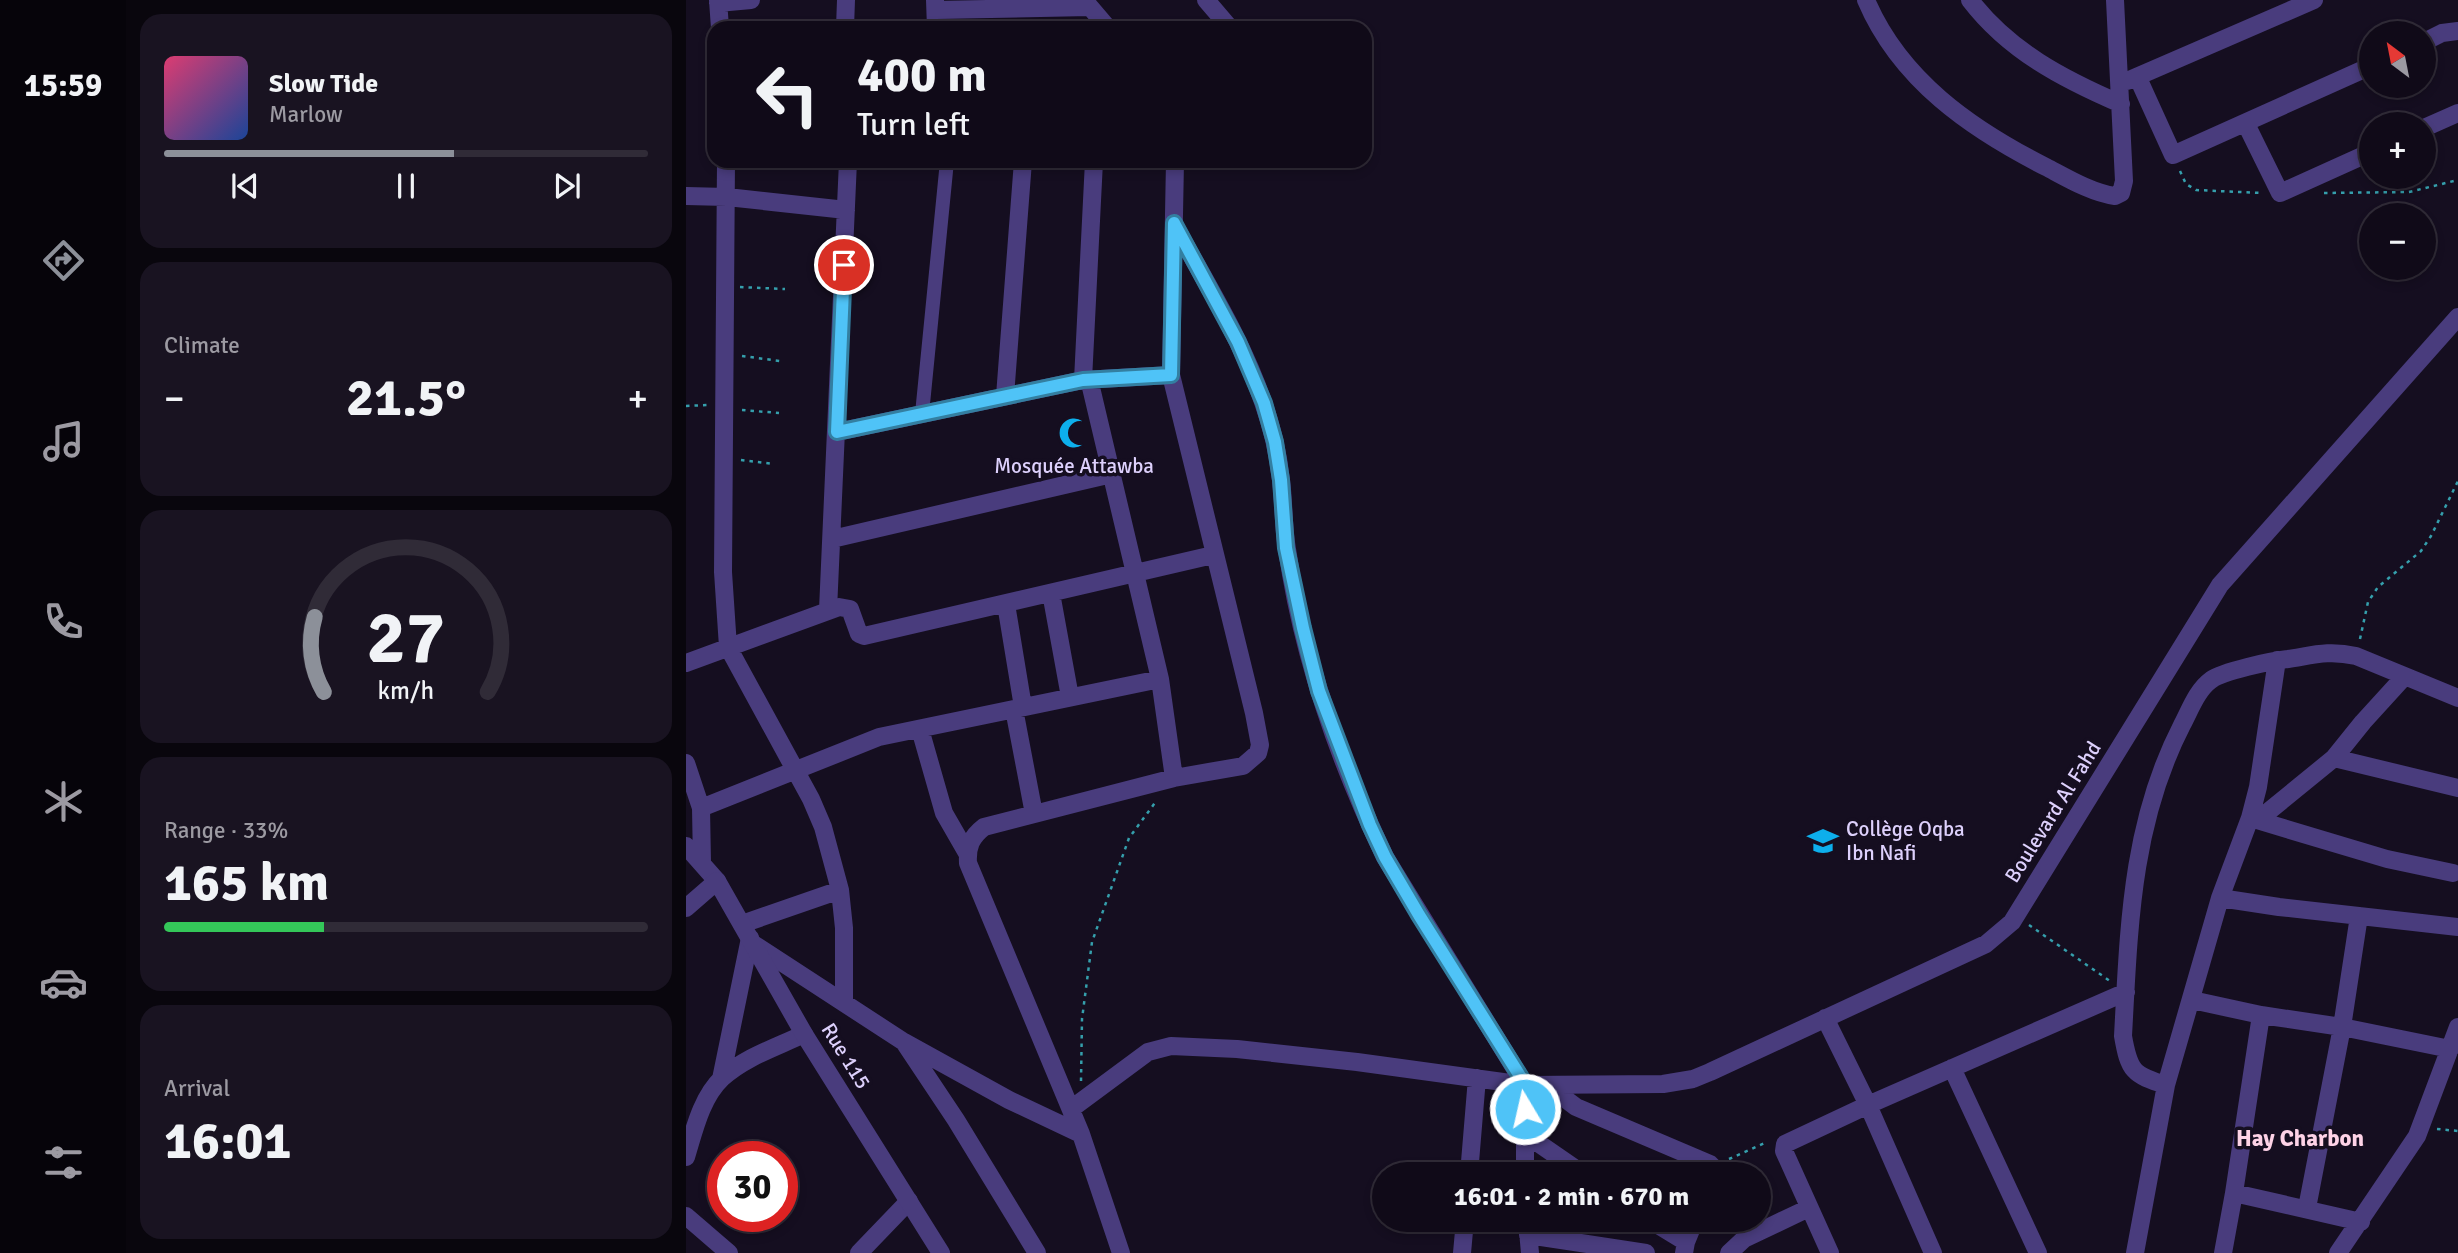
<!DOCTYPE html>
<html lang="en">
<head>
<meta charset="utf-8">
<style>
	body { margin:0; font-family:Signika,sans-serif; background:#191321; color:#f1f3f6; height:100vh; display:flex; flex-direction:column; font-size:26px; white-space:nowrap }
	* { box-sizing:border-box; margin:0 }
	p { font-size:23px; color:#9c9aa2 }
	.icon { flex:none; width:38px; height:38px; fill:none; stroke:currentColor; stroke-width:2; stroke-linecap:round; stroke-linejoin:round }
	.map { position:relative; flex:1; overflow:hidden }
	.drawer { display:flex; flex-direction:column; gap:14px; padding:14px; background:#09060d; width:560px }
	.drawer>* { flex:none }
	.hud { position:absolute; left:21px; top:21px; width:665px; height:147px; border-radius:21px; box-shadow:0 4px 10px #0003,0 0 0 2px #302b37; background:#100a18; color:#f1f3f6; overflow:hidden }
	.needle { width:46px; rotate:328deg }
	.buttons { position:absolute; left:1673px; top:21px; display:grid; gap:14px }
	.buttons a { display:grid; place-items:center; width:77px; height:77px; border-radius:50%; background:#100a18; box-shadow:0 4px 10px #0003,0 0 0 2px #302b37; font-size:35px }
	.speed { position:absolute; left:21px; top:1141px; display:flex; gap:14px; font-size:35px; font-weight:700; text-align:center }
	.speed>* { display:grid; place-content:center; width:91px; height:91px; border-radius:50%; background:#100a18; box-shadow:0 4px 10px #0003,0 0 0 2px #302b37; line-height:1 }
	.speed .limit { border:10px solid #d22; background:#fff; color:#111 }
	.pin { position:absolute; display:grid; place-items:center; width:60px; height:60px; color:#fff; margin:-30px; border:4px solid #fff; border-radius:50%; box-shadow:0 2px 7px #0007 }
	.me { position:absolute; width:77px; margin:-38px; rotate:351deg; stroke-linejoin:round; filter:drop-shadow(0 0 5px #0008) }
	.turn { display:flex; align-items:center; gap:24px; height:147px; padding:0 35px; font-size:32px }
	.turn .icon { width:91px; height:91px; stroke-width:2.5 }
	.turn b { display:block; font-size:49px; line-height:60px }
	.big { font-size:52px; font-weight:800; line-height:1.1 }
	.drawer .card { flex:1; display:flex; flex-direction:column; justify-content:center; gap:10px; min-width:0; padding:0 24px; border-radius:21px; background:#191321 }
	.drawer .dial { align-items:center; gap:0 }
	.dial svg { height:182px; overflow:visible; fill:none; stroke:#302b37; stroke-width:7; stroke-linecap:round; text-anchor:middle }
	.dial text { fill:#f1f3f6; stroke:none }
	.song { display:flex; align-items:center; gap:21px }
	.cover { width:84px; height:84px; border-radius:10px; background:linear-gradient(135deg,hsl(340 70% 55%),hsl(220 70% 35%)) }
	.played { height:7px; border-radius:4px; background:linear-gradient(90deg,#8c9099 60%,#302b37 60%) }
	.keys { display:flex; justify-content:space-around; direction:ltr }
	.heat { display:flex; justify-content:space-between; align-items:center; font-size:38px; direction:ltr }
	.charge { height:10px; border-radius:5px; background:linear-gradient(90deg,#34c759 33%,#302b37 0) }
	.trip { position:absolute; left:686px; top:1162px; width:399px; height:70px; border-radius:35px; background:#100a18; box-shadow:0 4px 10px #0003,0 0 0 2px #302b37; font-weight:800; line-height:70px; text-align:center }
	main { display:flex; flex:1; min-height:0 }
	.tabs { display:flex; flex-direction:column; width:126px; justify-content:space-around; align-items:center; background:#06040a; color:#9c9aa2 }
	.tabs .icon { width:49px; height:49px }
	.tabs .selected { color:#8c9099 }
	.tabs b { font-size:32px; color:#f1f3f6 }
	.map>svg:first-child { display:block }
</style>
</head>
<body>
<main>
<nav class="tabs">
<b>15:59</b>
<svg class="icon selected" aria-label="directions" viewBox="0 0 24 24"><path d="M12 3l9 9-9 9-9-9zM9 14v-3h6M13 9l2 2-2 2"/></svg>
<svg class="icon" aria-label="music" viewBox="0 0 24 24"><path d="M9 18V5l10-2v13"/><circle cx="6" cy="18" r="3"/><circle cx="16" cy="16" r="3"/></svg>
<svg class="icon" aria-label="phone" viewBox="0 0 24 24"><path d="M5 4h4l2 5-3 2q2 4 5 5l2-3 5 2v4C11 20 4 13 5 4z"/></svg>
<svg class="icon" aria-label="climate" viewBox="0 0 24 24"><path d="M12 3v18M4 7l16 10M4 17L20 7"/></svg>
<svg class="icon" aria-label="car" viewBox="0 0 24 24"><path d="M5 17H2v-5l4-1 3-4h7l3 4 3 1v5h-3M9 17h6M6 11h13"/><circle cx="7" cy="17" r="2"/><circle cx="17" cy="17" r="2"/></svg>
<svg class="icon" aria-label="filters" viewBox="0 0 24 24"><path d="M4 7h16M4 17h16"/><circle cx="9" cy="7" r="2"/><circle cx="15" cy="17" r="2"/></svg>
</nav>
<section class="drawer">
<div class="card">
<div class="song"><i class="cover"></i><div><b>Slow Tide</b><p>Marlow</p></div></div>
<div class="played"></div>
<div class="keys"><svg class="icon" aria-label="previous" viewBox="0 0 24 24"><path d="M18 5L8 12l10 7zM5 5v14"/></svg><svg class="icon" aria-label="pause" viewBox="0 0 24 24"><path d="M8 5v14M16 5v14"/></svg><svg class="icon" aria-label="next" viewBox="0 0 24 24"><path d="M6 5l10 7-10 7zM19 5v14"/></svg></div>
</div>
<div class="card"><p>Climate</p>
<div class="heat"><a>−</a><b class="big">21.5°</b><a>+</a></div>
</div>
<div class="card dial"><svg viewBox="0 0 100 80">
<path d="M14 69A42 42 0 1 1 86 69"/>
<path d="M14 69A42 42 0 0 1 10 36" stroke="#8c9099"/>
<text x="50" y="56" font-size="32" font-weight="700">27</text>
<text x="50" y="72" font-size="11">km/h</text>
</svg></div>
<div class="card"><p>Range · 33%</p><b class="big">165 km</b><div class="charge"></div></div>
<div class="card"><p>Arrival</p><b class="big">16:01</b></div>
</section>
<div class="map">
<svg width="1772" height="1253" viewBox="0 0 1772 1253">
	<rect width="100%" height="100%" fill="#150e20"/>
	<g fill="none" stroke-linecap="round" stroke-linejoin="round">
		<path stroke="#359fac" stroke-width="2.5" stroke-dasharray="3.5 5" stroke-linecap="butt" d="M1494,171l6,13 10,6 66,3
			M1638,193l85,-1 49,-12
			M54,287l45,2
			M56,356l38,5
			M0,406l21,-1
			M56,410l37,3
			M55,460l33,4
			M1674,639l8,-37 10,-15 43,-36 10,-15 27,-55
			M1343,925l81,56
			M395,1081l1,-62 10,-77 37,-104 28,-38
			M1751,1129l21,2
			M1043,1159l38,-17"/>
		<path stroke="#493c7d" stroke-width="14" d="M236,414l25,-253"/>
		<path stroke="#493c7d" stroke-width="18" d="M32,0l2,28
			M249,0l1,28
			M398,0l24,28
			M520,0l24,28
			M1180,0c34,80 105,129 180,167 21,11 46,26 69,29l6,-3 3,-12 -9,-181
			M1284,0c39,51 93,79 151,104
			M32,3l33,-3
			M250,10l154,-3
			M159,28l1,-28
			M1738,42l18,-9 16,-2
			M1452,78l35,77 198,-89
			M1441,81l187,-81
			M1560,124l34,69 91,-41
			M1738,128l34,-15
			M40,161l-3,411 5,75 83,152 12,28 17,63 4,38v73
			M0,196l41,1 119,13
			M489,226c31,57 67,114 88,176 9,25 15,51 18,78 3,23 2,46 6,69 15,106 52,212 98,308l140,228
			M403,379l71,300 14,99
			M397,380l11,-219
			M319,396l18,-235
			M151,432l246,-52 88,-5
			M146,539l280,-65
			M365,593l19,104
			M320,604l17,103
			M142,610l20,-449
			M0,663l153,-56 11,2 9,25 5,2 349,-81
			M328,709l20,105
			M234,729l24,84 23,40
			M1648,758l124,30
			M0,763l15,45 1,55
			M15,808l178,-71 281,-58
			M1564,818l137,41 66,14
			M1572,820l76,-62 29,-36 41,-45
			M0,846l31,35
			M1534,898l59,9 179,20
			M56,924l98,-34
			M69,945l149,97 105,58 72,34
			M1506,1000l69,15 81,12 108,22
			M1139,1018l43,87 65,148
			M220,1045l50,75 81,133
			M1266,1068l86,185
			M35,1079l29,-141
			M839,1085v89
			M1480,1085c-33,-10 -37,-14 -43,-49 6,-109 8,-212 59,-311 8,-15 15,-35 29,-45 12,-9 60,-19 77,-21 26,-4 41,-9 68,-3l102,42
			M862,1086l28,21 134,57 4,4 -1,6
			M385,1109l77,-57 23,-6 66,3 120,13 168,23 138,-1 30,-5 17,-7 276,-128 26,-22 208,-337 238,-268
			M839,1134l58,40
			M0,1157c8,-26 15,-59 36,-79 23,-21 55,-31 82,-44
			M783,1174l8,-96
			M1548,1193l127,29
			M1621,1208l35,-181 17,-111
			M0,1216l43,37
			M841,1220l3,33
			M964,1220l36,22 -2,11
			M842,1235l118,18
			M1000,1242l9,-22
			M173,1253l50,-52
			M435,1253l-40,-119 -113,-271c-1,-16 3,-26 16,-36l190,-49 69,-12 15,-13 2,-8 -6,-32 -83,-338 4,-214
			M776,1253l3,-33
			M1043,1253l15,-14 65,-31
			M1144,1253l-46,-102 1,-7 83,-39 258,-113
			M1449,1253l31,-168 54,-187 30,-80 8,-31 19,-127
			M1537,1253l11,-60 27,-178
			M1652,1253l79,-117 41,-109"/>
		<path stroke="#493c7d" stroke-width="18" d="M0,908l31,-27 87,153 137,219"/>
	</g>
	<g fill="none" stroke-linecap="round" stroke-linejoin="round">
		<g stroke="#337fa1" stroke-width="18">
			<path id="route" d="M158,265l-7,167 246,-52 88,-5 3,-152 64,119 26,61 11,39 6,38 5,68 17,80 16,63 51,134 15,32 34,58 106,169v25"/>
		</g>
		<use href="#route" stroke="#4fc3f7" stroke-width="12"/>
	</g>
	<defs>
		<g id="mosque-bare" transform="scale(2.415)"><path d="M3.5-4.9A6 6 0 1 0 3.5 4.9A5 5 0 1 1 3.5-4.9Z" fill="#0dafec" stroke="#150e20" stroke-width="2.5" paint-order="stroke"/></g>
		<g id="school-bare" transform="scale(2.415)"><path d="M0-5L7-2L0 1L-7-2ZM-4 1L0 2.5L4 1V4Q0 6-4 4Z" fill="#0dafec" stroke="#150e20" stroke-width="2.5" paint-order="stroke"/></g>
	</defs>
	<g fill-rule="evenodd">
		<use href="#mosque-bare" x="388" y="433"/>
		<use href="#school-bare" x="1137" y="841"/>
	</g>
	<g text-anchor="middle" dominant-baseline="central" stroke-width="7" stroke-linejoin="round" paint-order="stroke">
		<g font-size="21" fill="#ddd0fc" stroke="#150e20">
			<text x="388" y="466">Mosquée Attawba</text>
			<text x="1160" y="829" text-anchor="start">Collège Oqba<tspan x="1160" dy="24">Ibn Nafi</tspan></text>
		</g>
		<g font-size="21" fill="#ddd0fc" stroke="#150e20">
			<text transform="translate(1367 812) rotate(-58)">Boulevard Al Fahd</text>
			<text transform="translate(160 1056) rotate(58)">Rue 115</text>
		</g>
		<g font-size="23" font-weight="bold" fill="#fdd2e6" stroke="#150e20">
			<text x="1614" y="1138">Hay Charbon</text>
		</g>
	</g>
</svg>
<div class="buttons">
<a><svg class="needle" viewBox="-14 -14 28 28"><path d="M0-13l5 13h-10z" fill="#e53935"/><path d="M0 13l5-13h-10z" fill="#9c9aa2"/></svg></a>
<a>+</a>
<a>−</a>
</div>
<div class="speed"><div class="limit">30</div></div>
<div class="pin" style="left:158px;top:265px;background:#d93025"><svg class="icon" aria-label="arrive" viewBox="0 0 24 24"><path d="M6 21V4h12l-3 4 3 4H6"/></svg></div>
<svg class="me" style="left:839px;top:1109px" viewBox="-20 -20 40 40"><circle r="17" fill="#4fc3f7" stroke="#fff" stroke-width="3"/><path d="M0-11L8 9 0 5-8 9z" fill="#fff"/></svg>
<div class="trip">16:01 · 2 min · 670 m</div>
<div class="hud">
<div class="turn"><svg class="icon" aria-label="left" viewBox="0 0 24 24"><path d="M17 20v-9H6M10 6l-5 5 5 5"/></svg><div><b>400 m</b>Turn left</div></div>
</div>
</div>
</main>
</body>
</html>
